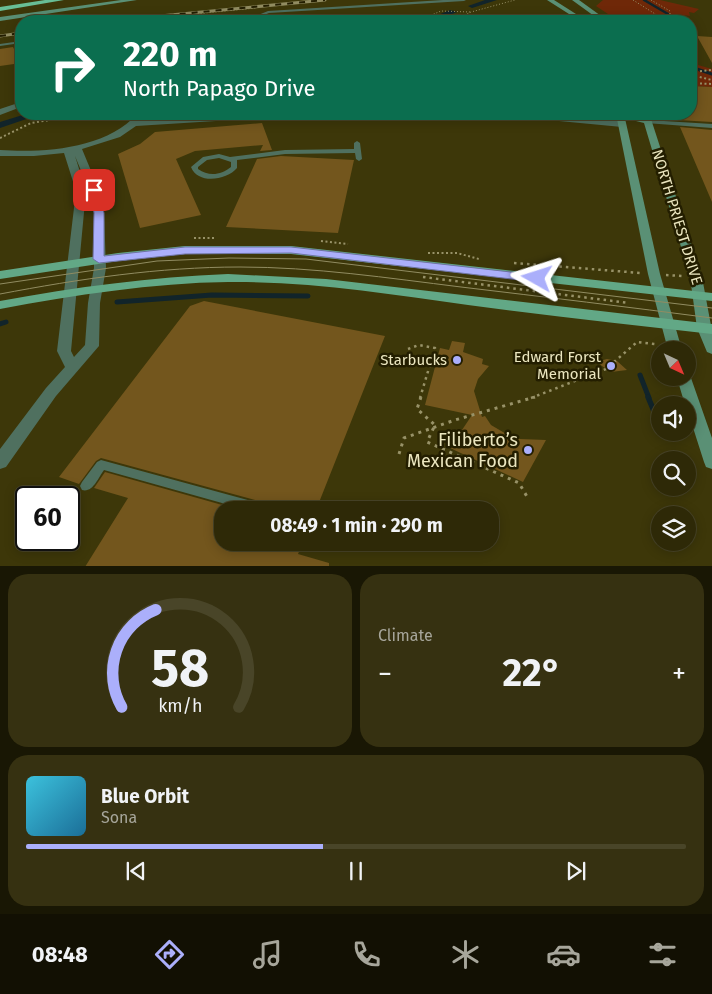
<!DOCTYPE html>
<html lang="en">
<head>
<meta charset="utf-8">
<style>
	body { margin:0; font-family:"Fira Sans",sans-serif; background:#363111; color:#f1f3f6; height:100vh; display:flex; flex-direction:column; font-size:19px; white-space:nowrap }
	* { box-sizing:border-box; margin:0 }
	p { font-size:16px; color:#a7a69b }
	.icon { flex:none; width:28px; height:28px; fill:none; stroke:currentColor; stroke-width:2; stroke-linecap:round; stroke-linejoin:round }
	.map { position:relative; height:566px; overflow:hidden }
	.panel { display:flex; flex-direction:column; gap:8px; padding:8px; background:#191704; flex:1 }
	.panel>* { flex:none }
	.top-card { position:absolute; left:15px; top:15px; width:682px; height:105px; border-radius:20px; box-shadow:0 2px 12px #0003,0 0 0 1px #494528; background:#0b6e4f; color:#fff; overflow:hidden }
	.needle { width:32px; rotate:136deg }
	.buttons { position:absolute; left:651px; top:341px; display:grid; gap:10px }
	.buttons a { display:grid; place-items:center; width:45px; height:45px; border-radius:50%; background:#2e2907; box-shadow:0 2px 12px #0003,0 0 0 1px #494528; font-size:25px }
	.speed { position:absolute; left:15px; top:486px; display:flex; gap:10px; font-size:25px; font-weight:700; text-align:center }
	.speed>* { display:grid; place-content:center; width:65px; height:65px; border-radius:50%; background:#2e2907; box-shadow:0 2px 12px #0003,0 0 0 1px #494528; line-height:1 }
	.speed .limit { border:2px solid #111; border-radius:8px; background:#fff; color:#111 }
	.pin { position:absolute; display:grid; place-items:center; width:42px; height:42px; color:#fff; margin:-21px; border-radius:10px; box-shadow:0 2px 8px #0006 }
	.me { position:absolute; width:55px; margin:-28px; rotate:276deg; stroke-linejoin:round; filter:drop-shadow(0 0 4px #0008) }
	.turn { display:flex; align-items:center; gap:18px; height:105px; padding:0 25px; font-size:22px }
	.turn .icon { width:65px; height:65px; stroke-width:2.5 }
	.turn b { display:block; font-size:35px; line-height:42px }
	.big { font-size:38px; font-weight:700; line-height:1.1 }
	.panel .widget { flex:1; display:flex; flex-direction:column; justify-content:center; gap:8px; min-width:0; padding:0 18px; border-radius:20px; background:#363111 }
	.panel .dial { align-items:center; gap:0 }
	.dial svg { height:130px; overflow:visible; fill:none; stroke:#494528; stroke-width:7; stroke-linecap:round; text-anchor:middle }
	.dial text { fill:#f1f3f6; stroke:none }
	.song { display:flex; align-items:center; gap:15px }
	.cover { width:60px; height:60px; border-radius:8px; background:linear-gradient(135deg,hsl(190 70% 55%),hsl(200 70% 35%)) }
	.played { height:5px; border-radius:2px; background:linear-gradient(90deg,#abaffb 45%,#494528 45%) }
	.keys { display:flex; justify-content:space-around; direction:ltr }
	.heat { display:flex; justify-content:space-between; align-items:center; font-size:28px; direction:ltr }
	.panel .tiles { flex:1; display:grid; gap:8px; grid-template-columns:1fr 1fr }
	.widget:last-child { grid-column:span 2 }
	.trip { position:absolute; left:214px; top:501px; width:285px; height:50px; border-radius:20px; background:#2e2907; box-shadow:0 2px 12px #0003,0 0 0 1px #494528; font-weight:700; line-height:50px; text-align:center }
	.dock { display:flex; height:80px; justify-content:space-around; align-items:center; background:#121003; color:#a7a69b }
	.dock .icon { width:35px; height:35px }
	.dock .on { color:#abaffb }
	.dock b { font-size:22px; color:#f1f3f6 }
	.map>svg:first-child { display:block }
</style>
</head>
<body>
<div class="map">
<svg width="712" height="567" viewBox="0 0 712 567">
	<rect width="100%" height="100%" fill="#3d3709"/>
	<path fill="#6f2808" d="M603,0h57l39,9 -5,4 -5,-1 1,4 -14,-2 6,3 1,4h-70l-5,-7 -12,-8z
		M691,53l7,12 14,4v18l-21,-1z"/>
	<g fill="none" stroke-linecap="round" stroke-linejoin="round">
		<path stroke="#11242a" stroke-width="2.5" d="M644,0l24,14 6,7
			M691,67l6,2"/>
		<path stroke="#11242a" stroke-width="3" d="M694,68l18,6"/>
		<path stroke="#11242a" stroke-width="5" d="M117,302l95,-7 96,1
			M0,324l6,-2
			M640,375l9,23"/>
		<path stroke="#11242a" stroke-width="5.5" d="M648,397l8,19"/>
		<path fill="#11242a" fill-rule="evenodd" d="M485,0h12l-25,8 -4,-2z
			M450,10l7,2 -22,9h-11z
			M26,114h15l-41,14v-6z"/>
	</g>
	<path fill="#73561d" d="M697,36l15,1v26z
		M13,47l8,16 -21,3v-17z
		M691,86l21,1v35l-35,-2 -2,-6h16z
		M262,123l10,27 -12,1 3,-6 -68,6 -19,8 25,56 -61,13 -22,-74 22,-10 15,-12z
		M680,127l32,3v72z
		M281,156l73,4 -16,73 -112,-6 31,-68z
		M204,301l181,35 -69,174h-42l-4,-6 -169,-46 -5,3 -17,23 -20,-7 131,-171z
		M452,341l13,2 -2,9 20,7 -1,5 7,2 -11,13 -4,12 8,26 3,-1 6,9 17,10 12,4 26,1 -23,42 -73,-34 22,-33 -47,-10 15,-57 9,2z
		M607,359l10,2 10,9 -16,2 -15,-10z
		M105,472l135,38h-18v32h81l-5,12 31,9v4h-244l43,-69 -34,-10z"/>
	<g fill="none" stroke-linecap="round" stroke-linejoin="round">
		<path stroke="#989268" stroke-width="1" stroke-dasharray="1 2" stroke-linecap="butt" d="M633,0l27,17 1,4
			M651,0l19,11v3l-10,3
			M123,21l133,-13
			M417,21l24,-10 29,1
			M451,21l20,-9 44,-12"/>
		<path stroke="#989268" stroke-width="2" stroke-dasharray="2 2.5" stroke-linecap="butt" d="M691,72l21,-2
			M691,75l21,5
			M691,83l21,1
			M113,114l13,1
			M0,138l31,-15 57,-9
			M194,238h20
			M321,241l27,3
			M428,253h29l22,6"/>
		<path stroke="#989268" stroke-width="2.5" stroke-dasharray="2.5 4" stroke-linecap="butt" d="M514,263l127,10
			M666,275l17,1
			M423,277l206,26
			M408,349l11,-4 16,3 -15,50
			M531,398l75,-29 31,-27 18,2"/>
		<path stroke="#989268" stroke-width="3" stroke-dasharray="3 5" stroke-linecap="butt" d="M421,397l-4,12 18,16 -8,17 92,41 10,17
			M399,454l5,-16 51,-18 80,-23"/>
		<path fill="#4f705f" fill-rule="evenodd" d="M443,0h23l-2,1 -195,12 -20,8h-5l24,-10z
			M21,41v2l-21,3v-2z
			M648,120l64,4v4l-66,-5 -1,-1z
			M357,141l3,2 2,16 -3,2 -3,-2 -1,-6 -70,1 -48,6v8c-10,12 -39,17 -46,-1l12,-10 16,-3 11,3 55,-7 69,-1v-6zM219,158l12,4v5c-10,8 -22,10 -33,2v-2l9,-7z
			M101,460l165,45 4,1 2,4h-25l-143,-40c-6,8 -11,23 -22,20l-2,-4 2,-4 15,-20z"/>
		<path fill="#4f705f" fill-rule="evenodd" d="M21,102v5l-21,8v-6z
			M137,114h8l-4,6 101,-6h43l-4,3 -145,9 -16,11 -38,12 17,41 5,23 2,55 -6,35 -1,43 -43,50 -50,71 -6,2v-20l46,-61 19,-21 -8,-16 19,-160 -12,-38 -30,3h-34v-6c44,3 106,-1 137,-36zM75,156l14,34 5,23v55l-6,35 -3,42 -11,12 -3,-6 15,-160z
			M513,114h29l80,7 4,3 -4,3 -105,-10z"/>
		<path fill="#5a9075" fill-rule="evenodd" d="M121,0h16l-137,21v-4z
			M547,0h7l33,21h-7z
			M572,0h7l29,21h-7z
			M616,114h8l36,160 22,76h-14l-20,-76z
			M627,114h9l6,3 -1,-3h8l3,8 50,155 10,54v23l-5,-2 -10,-24 -7,-51 -46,-154 -12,-3z
			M688,374l3,4 21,60v31l-6,-2 -2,-5 -16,-50v-7h-3l-8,-27h11z"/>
		<path fill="#62a886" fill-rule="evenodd" d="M185,246h106l421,47v8l-421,-47h-106l-67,7 -118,18v-8l118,-18z
			M228,274l98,5 386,45v10c-81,-9 -163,-18 -244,-29 -79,-11 -159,-24 -240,-23 -76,1 -153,13 -228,27v-8c76,-14 151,-24 228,-27z"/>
		<path fill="#68be95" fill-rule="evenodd" d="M45,0h19l-64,11v-4z"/>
		<path stroke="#918c61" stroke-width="1" d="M0,284l157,-23 72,-3 77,1 406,49
			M0,294c79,-15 159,-27 240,-27 74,0 148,11 221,20 84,10 167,20 251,31"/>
		<g stroke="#918c61" stroke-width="3">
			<path id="rail" d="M108,21l217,-21
				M0,36l21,-3"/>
		</g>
		<use href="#rail" stroke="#231e00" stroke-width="2" stroke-dasharray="6" stroke-linecap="butt"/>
	</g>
	<path fill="#abaffb" stroke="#6f72a3" d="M90,188l8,2 6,23v43l81,-9h106l246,28 6,3 -6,4 -246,-29 -106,1 -86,9 -6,-4 1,-46z"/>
	<g fill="#abaffb" stroke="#231e00" stroke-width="2">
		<circle cx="457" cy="360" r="5"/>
		<circle cx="611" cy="366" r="5"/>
		<circle cx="528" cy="450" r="5"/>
	</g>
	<g text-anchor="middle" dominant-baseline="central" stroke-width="5" stroke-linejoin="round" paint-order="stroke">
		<g font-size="15" fill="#ebe6bf" stroke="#231e00">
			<text transform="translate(677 217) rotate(73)">NORTH PRIEST DRIVE</text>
		</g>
		<g font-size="15" fill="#ebe6bf" stroke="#231e00" text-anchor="end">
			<text x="601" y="357">Edward Forst<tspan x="601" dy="17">Memorial</tspan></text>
			<text x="447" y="360">Starbucks</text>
		</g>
		<g font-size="18" fill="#ebe6bf" stroke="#231e00" text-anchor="end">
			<text x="518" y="440">Filiberto’s<tspan x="518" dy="21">Mexican Food</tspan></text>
		</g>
	</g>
</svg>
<div class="buttons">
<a><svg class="needle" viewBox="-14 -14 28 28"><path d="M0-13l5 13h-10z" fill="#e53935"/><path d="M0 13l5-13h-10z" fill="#a7a69b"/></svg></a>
<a><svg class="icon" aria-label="sound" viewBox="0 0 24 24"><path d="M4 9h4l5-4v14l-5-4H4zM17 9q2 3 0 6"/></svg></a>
<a><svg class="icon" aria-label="search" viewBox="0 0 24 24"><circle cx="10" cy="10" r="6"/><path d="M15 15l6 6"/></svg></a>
<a><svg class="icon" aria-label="layers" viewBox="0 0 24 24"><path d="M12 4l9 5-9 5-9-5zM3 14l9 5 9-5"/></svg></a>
</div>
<div class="speed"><div class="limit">60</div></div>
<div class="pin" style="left:94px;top:190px;background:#d93025"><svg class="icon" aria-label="arrive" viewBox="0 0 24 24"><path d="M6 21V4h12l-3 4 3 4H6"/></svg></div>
<svg class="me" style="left:537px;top:278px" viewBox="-20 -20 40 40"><path d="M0-17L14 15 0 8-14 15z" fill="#abaffb" stroke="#fff" stroke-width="4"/></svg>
<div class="trip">08:49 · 1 min · 290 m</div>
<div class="top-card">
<div class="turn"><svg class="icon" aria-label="right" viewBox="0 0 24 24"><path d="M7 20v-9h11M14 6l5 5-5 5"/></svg><div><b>220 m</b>North Papago Drive</div></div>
</div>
</div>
<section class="panel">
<div class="tiles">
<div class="widget dial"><svg viewBox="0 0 100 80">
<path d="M14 69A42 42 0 1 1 86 69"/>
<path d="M14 69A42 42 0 0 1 35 9" stroke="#abaffb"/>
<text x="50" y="56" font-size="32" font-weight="700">58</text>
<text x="50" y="72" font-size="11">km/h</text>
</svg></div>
<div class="widget"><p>Climate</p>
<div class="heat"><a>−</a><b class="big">22°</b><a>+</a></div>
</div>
<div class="widget">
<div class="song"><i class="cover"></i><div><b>Blue Orbit</b><p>Sona</p></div></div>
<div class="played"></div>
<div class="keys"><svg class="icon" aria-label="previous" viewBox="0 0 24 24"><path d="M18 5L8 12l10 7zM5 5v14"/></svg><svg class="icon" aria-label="pause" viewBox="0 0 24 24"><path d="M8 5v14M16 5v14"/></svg><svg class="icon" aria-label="next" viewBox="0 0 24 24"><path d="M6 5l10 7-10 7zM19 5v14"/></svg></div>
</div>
</div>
</section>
<nav class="dock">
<b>08:48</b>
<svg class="icon on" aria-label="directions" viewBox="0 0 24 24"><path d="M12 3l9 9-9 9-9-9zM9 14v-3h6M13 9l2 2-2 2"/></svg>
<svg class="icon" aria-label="music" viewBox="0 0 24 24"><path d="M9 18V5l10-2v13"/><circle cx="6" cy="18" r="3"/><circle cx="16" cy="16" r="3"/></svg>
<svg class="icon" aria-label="phone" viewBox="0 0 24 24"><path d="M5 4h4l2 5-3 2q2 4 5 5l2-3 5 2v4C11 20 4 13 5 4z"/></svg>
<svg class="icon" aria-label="climate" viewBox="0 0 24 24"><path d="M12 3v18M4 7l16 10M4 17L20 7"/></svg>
<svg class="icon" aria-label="car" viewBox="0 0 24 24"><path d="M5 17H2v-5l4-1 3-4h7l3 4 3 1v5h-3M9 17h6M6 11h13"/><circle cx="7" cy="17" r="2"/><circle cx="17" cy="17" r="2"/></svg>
<svg class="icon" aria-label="filters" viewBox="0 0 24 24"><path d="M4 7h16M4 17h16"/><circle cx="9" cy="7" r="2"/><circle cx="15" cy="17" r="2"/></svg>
</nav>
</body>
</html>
